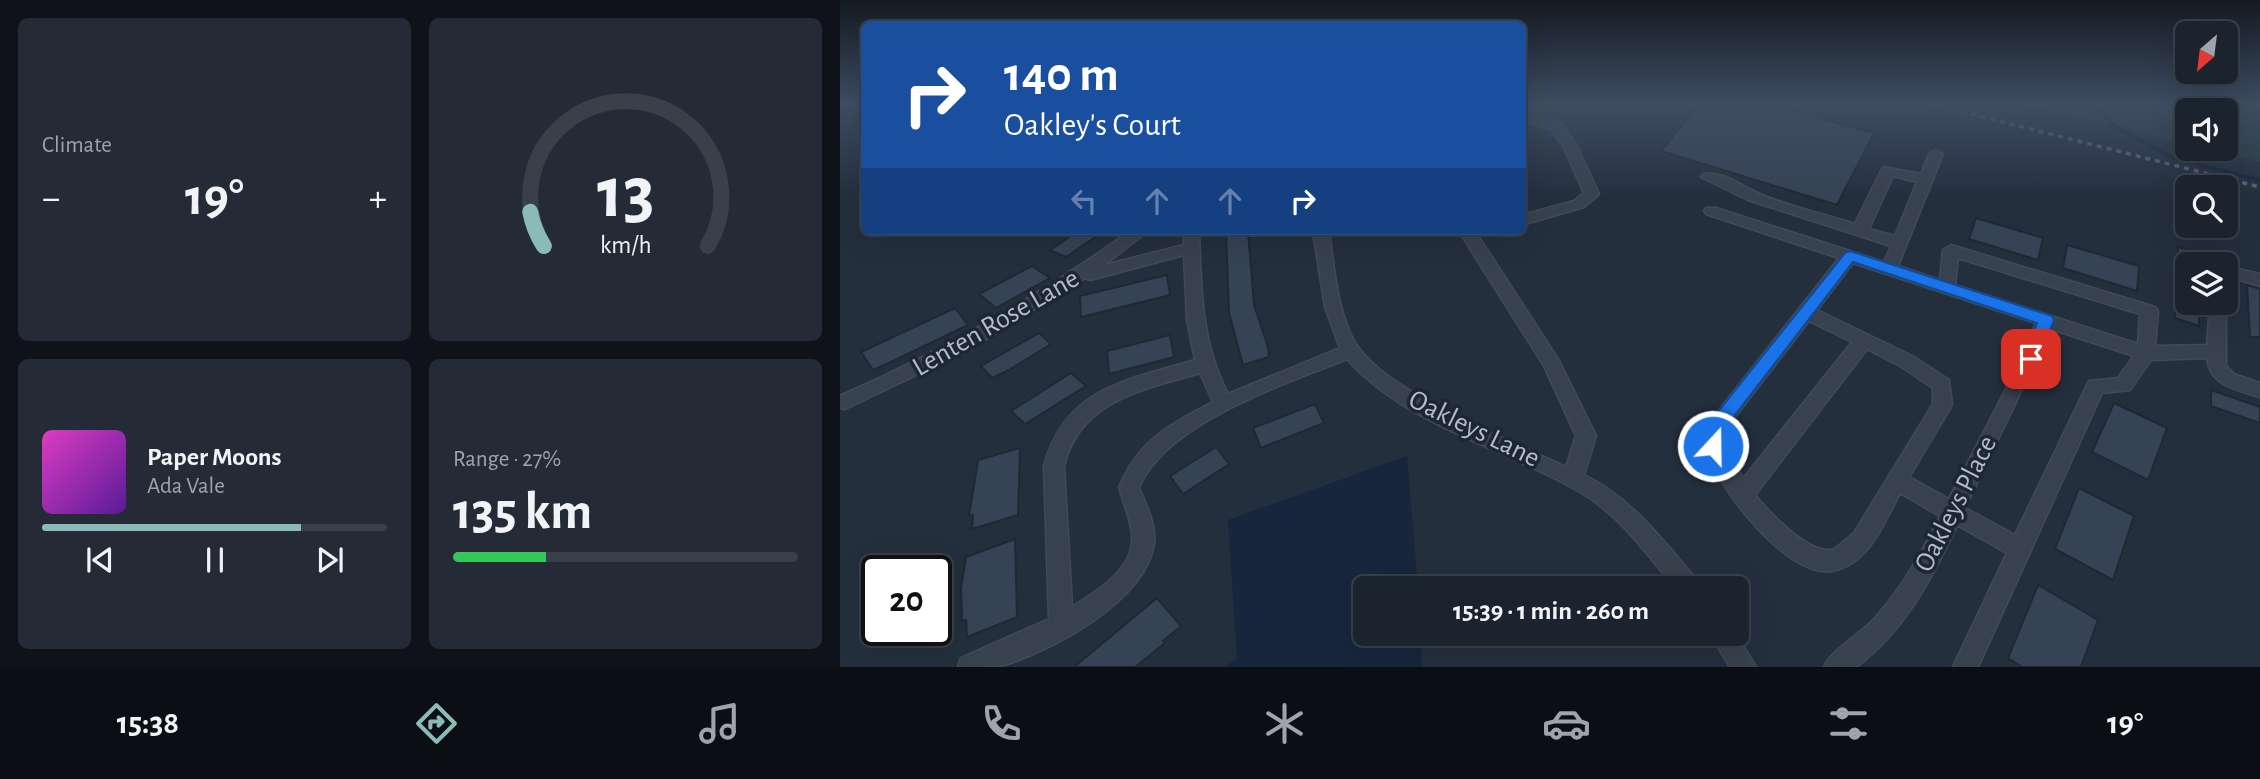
<!DOCTYPE html>
<html lang="en">
<head>
<meta charset="utf-8">
<style>
	body { margin:0; font-family:"Alegreya Sans",sans-serif; background:#242b36; color:#f1f3f6; height:100vh; display:flex; flex-direction:column; font-size:26px; white-space:nowrap }
	* { box-sizing:border-box; margin:0 }
	p { font-size:23px; color:#a0a4aa }
	.icon { flex:none; width:38px; height:38px; fill:none; stroke:currentColor; stroke-width:2; stroke-linecap:round; stroke-linejoin:round }
	.map { position:relative; flex:1; overflow:hidden }
	.details { display:flex; flex-direction:column; gap:18px; padding:18px; background:#0f1319; width:840px }
	.details>* { flex:none }
	.banner { position:absolute; left:21px; top:21px; width:665px; height:214px; border-radius:10px; box-shadow:0 7px 28px #0002,0 0 0 2px #39404a; background:#1a4fa0; color:#fff; overflow:hidden }
	.needle { width:46px; rotate:208deg }
	.controls { position:absolute; left:1335px; top:21px; display:grid; gap:14px }
	.controls a { display:grid; place-items:center; width:63px; height:63px; border-radius:10px; background:#1b232e; box-shadow:0 7px 28px #0002,0 0 0 2px #39404a; font-size:35px }
	.speed { position:absolute; left:21px; top:555px; display:flex; gap:14px; font-size:35px; font-weight:700; text-align:center }
	.speed>* { display:grid; place-content:center; width:91px; height:91px; border-radius:50%; background:#1b232e; box-shadow:0 7px 28px #0002,0 0 0 2px #39404a; line-height:1 }
	.speed .limit { border:4px solid #111; border-radius:10px; background:#fff; color:#111 }
	.pin { position:absolute; display:grid; place-items:center; width:60px; height:60px; color:#fff; margin:-30px; border-radius:14px; box-shadow:0 4px 10px #0006 }
	.me { position:absolute; width:77px; margin:-38px; rotate:21deg; stroke-linejoin:round; filter:drop-shadow(0 0 5px #0008) }
	.turn { display:flex; align-items:center; gap:24px; height:147px; padding:0 28px; font-size:32px }
	.turn .icon { width:91px; height:91px; stroke-width:2.5 }
	.turn b { display:block; font-size:49px; line-height:60px }
	.lanes { display:flex; align-items:center; height:66px; padding:0 28px; background:#0003; justify-content:center; gap:35px; direction:ltr }
	.lanes .off { opacity:.35 }
	.big { font-size:52px; font-weight:700; line-height:1.1 }
	.details .tile { flex:1; display:flex; flex-direction:column; justify-content:center; gap:10px; min-width:0; padding:0 24px; border-radius:10px; background:#242b36 }
	.details .dial { align-items:center; gap:0 }
	.dial svg { height:182px; overflow:visible; fill:none; stroke:#39404a; stroke-width:7; stroke-linecap:round; text-anchor:middle }
	.dial text { fill:#f1f3f6; stroke:none }
	.song { display:flex; align-items:center; gap:21px }
	.cover { width:84px; height:84px; border-radius:10px; background:linear-gradient(135deg,hsl(310 70% 55%),hsl(270 70% 35%)) }
	.played { height:7px; border-radius:4px; background:linear-gradient(90deg,#8bbbb9 75%,#39404a 75%) }
	.keys { display:flex; justify-content:space-around; direction:ltr }
	.heat { display:flex; justify-content:space-between; align-items:center; font-size:38px; direction:ltr }
	.charge { height:10px; border-radius:5px; background:linear-gradient(90deg,#34c759 27%,#39404a 0) }
	.details .tiles { flex:1; display:grid; gap:18px; grid-template-columns:repeat(2,1fr) }
	.trip { position:absolute; left:513px; top:576px; width:396px; height:70px; border-radius:10px; background:#1b232e; box-shadow:0 7px 28px #0002,0 0 0 2px #39404a; font-weight:700; line-height:70px; text-align:center }
	.tabs { display:flex; height:112px; justify-content:space-around; align-items:center; background:#0b0e12; color:#a0a4aa }
	.tabs .icon { width:49px; height:49px }
	.tabs .current { color:#8bbbb9 }
	.tabs b { font-size:32px; color:#f1f3f6 }
	main { display:flex; flex:1; min-height:0 }
	.map>svg:first-child { display:block }
</style>
</head>
<body>
<main>
<section class="details">
<div class="tiles">
<div class="tile"><p>Climate</p>
<div class="heat"><a>−</a><b class="big">19°</b><a>+</a></div>
</div>
<div class="tile dial"><svg viewBox="0 0 100 80">
<path d="M14 69A42 42 0 1 1 86 69"/>
<path d="M14 69A42 42 0 0 1 8 54" stroke="#8bbbb9"/>
<text x="50" y="56" font-size="32" font-weight="700">13</text>
<text x="50" y="72" font-size="11">km/h</text>
</svg></div>
<div class="tile">
<div class="song"><i class="cover"></i><div><b>Paper Moons</b><p>Ada Vale</p></div></div>
<div class="played"></div>
<div class="keys"><svg class="icon" aria-label="previous" viewBox="0 0 24 24"><path d="M18 5L8 12l10 7zM5 5v14"/></svg><svg class="icon" aria-label="pause" viewBox="0 0 24 24"><path d="M8 5v14M16 5v14"/></svg><svg class="icon" aria-label="next" viewBox="0 0 24 24"><path d="M6 5l10 7-10 7zM19 5v14"/></svg></div>
</div>
<div class="tile"><p>Range · 27%</p><b class="big">135 km</b><div class="charge"></div></div>
</div>
</section>
<div class="map">
<svg width="1420" height="667" viewBox="0 0 1420 667">
	<rect width="100%" height="100%" fill="#242f3e"/>
	<path fill="#263c3f" d="M1185,104h235v58l-53,-13h19v-39h-38l-1,34z"/>
	<path fill="#17263c" d="M567,456l11,132h-53v46h55l2,33h-198l13,-8 -9,-139z"/>
	<g fill="none" stroke-linecap="round" stroke-linejoin="round">
		<path stroke="#17263c" stroke-width="3.5" d="M1248,104l16,10 9,11 60,33 87,22"/>
	</g>
	<path fill="#364354" stroke="#1f2835" stroke-width="2" d="M859,104h70l105,29 -37,72 -176,-54z
		M1136,218l67,20 -5,22 -69,-21z
		M238,231h26l-38,26 -16,-7z
		M386,231h22l6,74 14,42 1,10 -26,8 -14,-52z
		M1227,245l72,21 -2,25 -74,-23z
		M1338,247l21,6v11h-22z
		M192,266l18,12 -54,30 -17,-14z
		M327,275l3,20 -89,22 -1,-21z
		M1337,276h11v27h11v23l-24,-8z
		M1407,285l13,4v48h-10z
		M115,308l13,17 -77,37 -18,8 -12,-18z
		M199,333l12,11 -42,26 -17,8 -11,-12z
		M330,335l4,22 -65,17 -2,-23z
		M231,373l15,13 -61,38 -14,-13z
		M1371,390l49,17v16l-49,-17z
		M1274,403l53,25 -19,52 -56,-28z
		M475,404l9,19 -63,25 -8,-20z
		M376,447l13,17 -46,30 -13,-18z
		M180,448l-2,67 -46,14 1,-14 -4,1 9,-56z
		M1239,488l55,28 -21,64 -58,-31z
		M175,539l2,78 -50,20 -1,-17 -4,1 -1,-33 5,-31z
		M1198,585l60,35 -17,47h-59l-14,-9z
		M317,598l24,28 -18,15 2,2 -30,24h-61z"/>
	<g fill="none" stroke-linecap="round" stroke-linejoin="round">
		<g stroke="#414a57" stroke-width="3">
			<path id="minor" d="M682,104h11l6,12 23,8 15,22 22,48 -15,13 -62,18v-10l52,-14 10,-8 -21,-47 -11,-16 -23,-8z
				M1096,150l7,4 -45,112 42,14 3,-30 8,-5 204,62 3,4 -3,35 52,-1 3,-42 16,-1v64l8,8 26,9v14c-23,-7 -50,-11 -53,-39l-56,2 -21,30 -28,3 -124,274h-25l54,-114 -50,-28c-25,53 -53,107 -101,142h-32c7,-17 37,-33 51,-49 27,-30 47,-66 65,-102l-40,-23c-16,29 -30,71 -68,78 -45,8 -119,-88 -127,-127 -1,-5 0,-11 0,-16l134,-170 -133,-44 -2,-3 2,-3h10l168,54 7,-16 -143,-46 -47,-23 2,-3c20,-4 39,13 57,20 30,13 64,20 95,30l28,-57 38,7 8,-20zM1053,176l24,6 -22,54 -26,-7zM1118,258l182,56 -2,30 -183,-59zM1013,263l183,60 -33,72 -54,104 -40,-22 43,-72 -3,-25 -35,-23 -97,-47zM969,321l43,21 -109,137 -19,-36 1,-13zM1211,329l83,27 -16,22 -29,3 -74,154 -50,-27zM1027,349l35,18 31,21v16l-79,129 -19,16c-25,8 -65,-36 -80,-54z
				M290,231h18l-44,34 80,-20 -1,-14h16c2,56 2,112 29,163l112,-46 -15,-41 -12,-76h16c5,34 7,72 22,104 24,55 161,106 215,132l10,-31 -32,-70 -85,-135h16l83,128 38,77 -12,39c47,22 80,67 113,105l3,8h-25c-27,-33 -55,-72 -93,-95 -77,-45 -174,-66 -235,-134 -62,25 -180,63 -208,128 6,17 18,38 15,57 -9,57 -102,107 -153,122 -13,1 -30,1 -43,1l3,-9 88,-39 -5,-153c20,-78 84,-86 151,-106l-8,-40 -3,-65 -94,25 -5,-2 -118,73 -122,58 -5,-1v-12c103,-45 199,-100 290,-165zM360,373l13,29c-45,24 -73,37 -94,85 4,16 12,31 13,48 3,34 -35,56 -60,72l-8,-141c16,-66 78,-76 136,-93z
				M1386,266l34,8v12l-34,-10z
				M870,634h26l20,33h-26z"/>
		</g>
		<use href="#minor" fill="#38414e" fill-rule="evenodd"/>
		<path stroke="#5a6575" stroke-width="3.5" stroke-dasharray="5 5" stroke-linecap="butt" d="M1092,104l328,83"/>
	</g>
	<linearGradient id="sky" x2="0" y2="1"><stop stop-color="#141a22"/><stop offset="0.53" stop-color="#3f4d63"/><stop offset="1" stop-color="#3f4d63" stop-opacity="0"/></linearGradient>
	<rect width="1420" height="197" fill="url(#sky)"/>
	<path fill="#1a73e8" stroke="#114b97" stroke-width="2" d="M1010,251l202,65 2,4 -17,43 -6,2 -9,-6 15,-36 -184,-61 -131,170 -3,20h-12l-5,-16 7,-13 136,-170z"/>
	<g text-anchor="middle" dominant-baseline="central" stroke-width="7" stroke-linejoin="round" paint-order="stroke">
		<g font-size="28" fill="#b4bcc9" stroke="#1d2633">
			<text transform="translate(156 323) rotate(-30)">Lenten Rose Lane</text>
			<text transform="translate(634 429) rotate(26)">Oakleys Lane</text>
			<text transform="translate(1116 504) rotate(-63)">Oakleys Place</text>
		</g>
	</g>
</svg>
<div class="controls">
<a><svg class="needle" viewBox="-14 -14 28 28"><path d="M0-13l5 13h-10z" fill="#e53935"/><path d="M0 13l5-13h-10z" fill="#a0a4aa"/></svg></a>
<a><svg class="icon" aria-label="sound" viewBox="0 0 24 24"><path d="M4 9h4l5-4v14l-5-4H4zM17 9q2 3 0 6"/></svg></a>
<a><svg class="icon" aria-label="search" viewBox="0 0 24 24"><circle cx="10" cy="10" r="6"/><path d="M15 15l6 6"/></svg></a>
<a><svg class="icon" aria-label="layers" viewBox="0 0 24 24"><path d="M12 4l9 5-9 5-9-5zM3 14l9 5 9-5"/></svg></a>
</div>
<div class="speed"><div class="limit">20</div></div>
<div class="pin" style="left:1191px;top:359px;background:#d93025"><svg class="icon" aria-label="arrive" viewBox="0 0 24 24"><path d="M6 21V4h12l-3 4 3 4H6"/></svg></div>
<svg class="me" style="left:873px;top:446px" viewBox="-20 -20 40 40"><circle r="17" fill="#1a73e8" stroke="#fff" stroke-width="3"/><path d="M0-11L8 9 0 5-8 9z" fill="#fff"/></svg>
<div class="trip">15:39 · 1 min · 260 m</div>
<div class="banner">
<div class="turn"><svg class="icon" aria-label="right" viewBox="0 0 24 24"><path d="M7 20v-9h11M14 6l5 5-5 5"/></svg><div><b>140 m</b>Oakley's Court</div></div>
<div class="lanes"><svg class="icon off" aria-label="left" viewBox="0 0 24 24"><path d="M17 20v-9H6M10 6l-5 5 5 5"/></svg><svg class="icon off" aria-label="ahead" viewBox="0 0 24 24"><path d="M12 20V5M6 11l6-6 6 6"/></svg><svg class="icon off" aria-label="ahead" viewBox="0 0 24 24"><path d="M12 20V5M6 11l6-6 6 6"/></svg><svg class="icon" aria-label="right" viewBox="0 0 24 24"><path d="M7 20v-9h11M14 6l5 5-5 5"/></svg></div>
</div>
</div>
</main>
<nav class="tabs">
<b>15:38</b>
<svg class="icon current" aria-label="directions" viewBox="0 0 24 24"><path d="M12 3l9 9-9 9-9-9zM9 14v-3h6M13 9l2 2-2 2"/></svg>
<svg class="icon" aria-label="music" viewBox="0 0 24 24"><path d="M9 18V5l10-2v13"/><circle cx="6" cy="18" r="3"/><circle cx="16" cy="16" r="3"/></svg>
<svg class="icon" aria-label="phone" viewBox="0 0 24 24"><path d="M5 4h4l2 5-3 2q2 4 5 5l2-3 5 2v4C11 20 4 13 5 4z"/></svg>
<svg class="icon" aria-label="climate" viewBox="0 0 24 24"><path d="M12 3v18M4 7l16 10M4 17L20 7"/></svg>
<svg class="icon" aria-label="car" viewBox="0 0 24 24"><path d="M5 17H2v-5l4-1 3-4h7l3 4 3 1v5h-3M9 17h6M6 11h13"/><circle cx="7" cy="17" r="2"/><circle cx="17" cy="17" r="2"/></svg>
<svg class="icon" aria-label="filters" viewBox="0 0 24 24"><path d="M4 7h16M4 17h16"/><circle cx="9" cy="7" r="2"/><circle cx="15" cy="17" r="2"/></svg>
<b>19°</b>
</nav>
</body>
</html>
